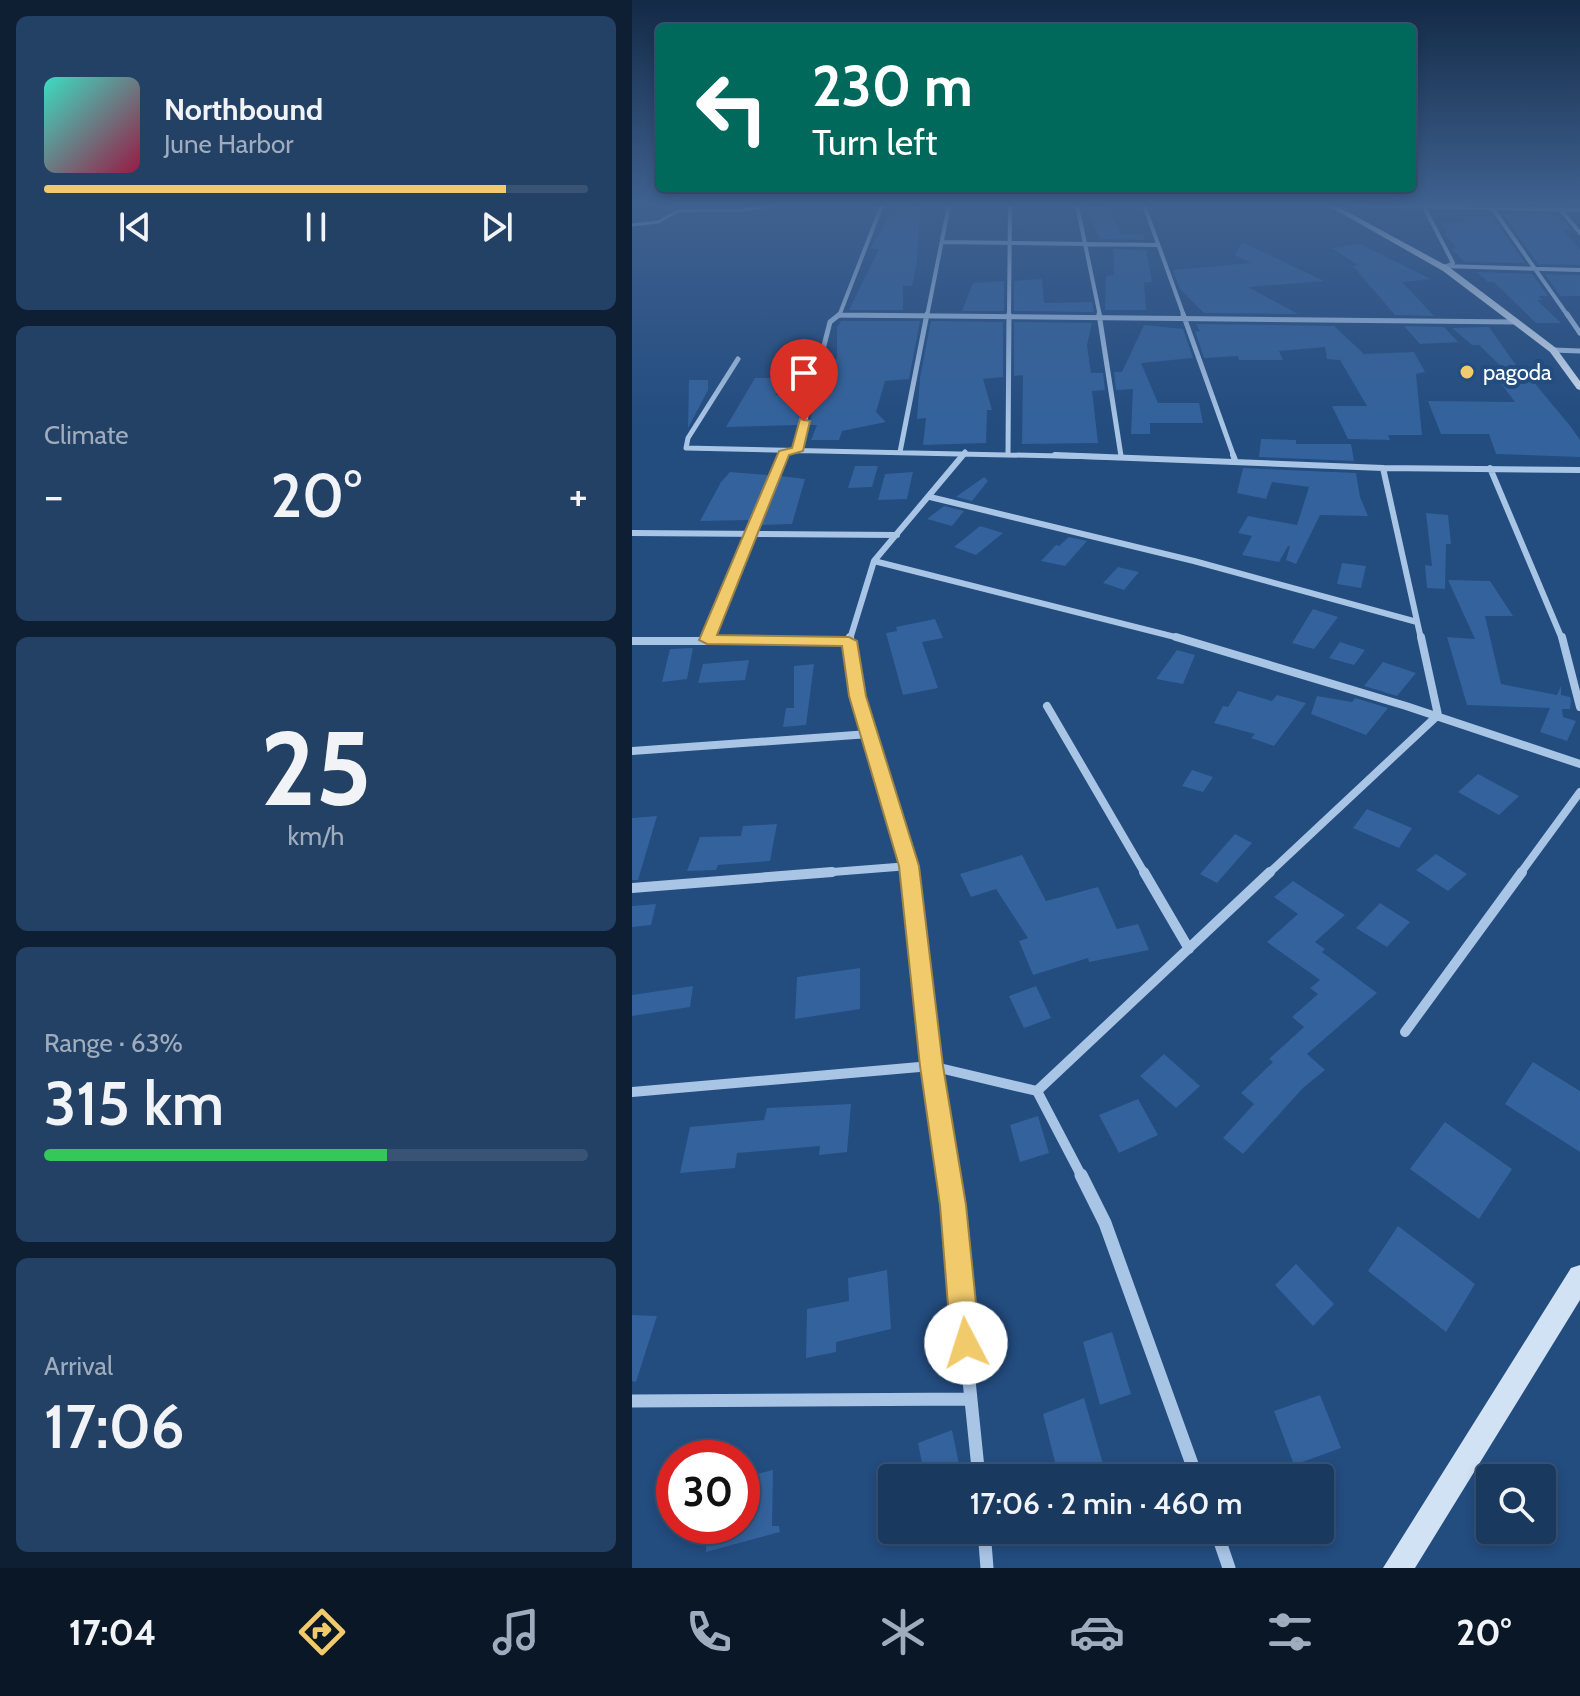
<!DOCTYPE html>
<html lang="en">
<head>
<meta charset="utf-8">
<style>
	body { margin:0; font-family:Cabin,sans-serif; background:#234065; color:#f1f3f6; height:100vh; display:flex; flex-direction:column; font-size:30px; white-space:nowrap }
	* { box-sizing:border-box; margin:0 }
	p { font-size:26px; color:#9facbd }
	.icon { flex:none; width:44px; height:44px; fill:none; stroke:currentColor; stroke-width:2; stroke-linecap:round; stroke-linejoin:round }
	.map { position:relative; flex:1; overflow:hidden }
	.panel { display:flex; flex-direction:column; gap:16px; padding:16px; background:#0e1f34; width:632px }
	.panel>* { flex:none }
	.guide { position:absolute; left:24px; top:24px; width:760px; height:168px; border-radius:8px; box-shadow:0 4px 12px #0003,0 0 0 2px #385374; background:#00695c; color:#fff; overflow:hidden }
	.fabs { position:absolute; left:844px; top:1464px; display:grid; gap:16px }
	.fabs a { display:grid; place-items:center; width:80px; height:80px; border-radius:8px; background:#1a395f; box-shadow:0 4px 12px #0003,0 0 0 2px #385374; font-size:40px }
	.speed { position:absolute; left:24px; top:1440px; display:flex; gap:16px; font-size:40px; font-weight:700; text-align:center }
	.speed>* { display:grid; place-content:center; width:104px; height:104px; border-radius:50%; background:#1a395f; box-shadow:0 4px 12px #0003,0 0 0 2px #385374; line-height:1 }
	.speed .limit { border:12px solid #d22; background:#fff; color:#111 }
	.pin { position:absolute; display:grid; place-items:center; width:68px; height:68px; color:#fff; margin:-82px -34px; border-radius:50% 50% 50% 0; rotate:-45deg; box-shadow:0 0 8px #0007 }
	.pin .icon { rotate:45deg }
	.me { position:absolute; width:88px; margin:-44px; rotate:355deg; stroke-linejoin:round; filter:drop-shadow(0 0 6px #0008) }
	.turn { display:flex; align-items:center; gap:28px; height:168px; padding:0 24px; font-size:36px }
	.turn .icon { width:104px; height:104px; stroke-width:2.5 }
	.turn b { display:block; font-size:56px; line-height:68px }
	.big { font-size:60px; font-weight:600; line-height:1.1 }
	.panel .tile { flex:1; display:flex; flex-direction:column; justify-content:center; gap:12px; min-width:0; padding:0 28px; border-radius:12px; background:#234065 }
	.panel .dial { align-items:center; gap:0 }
	.dial b { font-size:104px; line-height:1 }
	.song { display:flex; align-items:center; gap:24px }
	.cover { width:96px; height:96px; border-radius:12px; background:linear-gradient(135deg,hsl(170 70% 55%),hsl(340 70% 35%)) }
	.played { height:8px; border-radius:4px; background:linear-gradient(90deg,#f1ca6c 85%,#385374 85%) }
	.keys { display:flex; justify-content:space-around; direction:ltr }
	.heat { display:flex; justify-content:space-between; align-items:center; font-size:44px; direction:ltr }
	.charge { height:12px; border-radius:6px; background:linear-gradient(90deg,#34c759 63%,#385374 0) }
	.trip { position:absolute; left:246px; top:1464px; width:456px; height:80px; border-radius:8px; background:#1a395f; box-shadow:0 4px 12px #0003,0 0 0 2px #385374; font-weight:600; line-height:80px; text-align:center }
	.dock { display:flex; height:128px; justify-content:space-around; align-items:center; background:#0a1726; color:#9facbd }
	.dock .icon { width:56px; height:56px }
	.dock .active { color:#f1ca6c }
	.dock b { font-size:36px; color:#f1f3f6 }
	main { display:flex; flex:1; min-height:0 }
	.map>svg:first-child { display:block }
</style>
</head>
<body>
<main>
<section class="panel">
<div class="tile">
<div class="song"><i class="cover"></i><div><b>Northbound</b><p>June Harbor</p></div></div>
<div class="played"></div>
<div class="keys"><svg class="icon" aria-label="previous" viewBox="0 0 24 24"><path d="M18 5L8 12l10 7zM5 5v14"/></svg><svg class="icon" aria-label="pause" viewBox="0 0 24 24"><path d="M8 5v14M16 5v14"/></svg><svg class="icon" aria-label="next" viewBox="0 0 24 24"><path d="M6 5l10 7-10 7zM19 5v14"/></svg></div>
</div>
<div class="tile"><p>Climate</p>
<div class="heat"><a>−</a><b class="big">20°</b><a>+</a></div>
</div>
<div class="tile dial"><b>25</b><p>km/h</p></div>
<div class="tile"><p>Range · 63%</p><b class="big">315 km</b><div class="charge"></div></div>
<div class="tile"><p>Arrival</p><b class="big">17:06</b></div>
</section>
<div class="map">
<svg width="948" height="1568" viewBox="0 0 948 1568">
	<rect width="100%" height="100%" fill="#234c7f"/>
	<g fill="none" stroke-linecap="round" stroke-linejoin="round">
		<path stroke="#9dc0e7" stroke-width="3" d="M0,225l26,-3 20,-11 66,-1 30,-5"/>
	</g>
	<path fill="#33629c" d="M281,205h7l-3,56 -5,25h-9v24h-54l30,-61h-9l2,-4 16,-26 8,-6 9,1z
		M453,205h21l15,29h23v6l-44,-1z
		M870,213l50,1 13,8 6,8 -9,-1 18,21v15l-42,-1z
		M829,216h31l33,47 -60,-1 -14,-13 6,-1 -13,-15h5l-8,-10h26z
		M610,242l82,39 -76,6 50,27 -94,-1 -24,-24 -7,-19 78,-7 -16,-8z
		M728,244l71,35 -29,3 32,34 -39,-1 -42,-49 5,-1 -26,-17z
		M481,249l33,1 6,32h-8l2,28h-41l1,-34 8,-1z
		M845,272l55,2 16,22h-10l5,4h-6l24,23h-25l-42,-41h-6z
		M913,274l35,1v21h-20z
		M410,279l2,24 48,-1 2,10 -80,-1v-30z
		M372,281v30h-42l11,-28z
		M209,321h79l-11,58 -24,2 -9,31 10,10 -44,9 -3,9h-28l6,-15h-8l10,-37 10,-1v-13l8,-17v-30z
		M299,321l72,1v55l-20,2 9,31h-5l-1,33 -63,2 3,-27 -9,1 3,-41z
		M382,322l78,1 -5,22 4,28h12l2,17 -13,1 6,52 -76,1 1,-69 -9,1z
		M564,324l138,2 30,28 50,-2 11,20 -9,2 6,61h-34l2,5 -42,-1 -16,-33h35l-27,-46 -13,-1 -2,-12 -46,4 4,9h-44l-1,-4 -34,2 -9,-27h5z
		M512,325l39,4 10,29 -52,5 17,40h41l4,20h-53v11h-19l2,-45 -17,1 -2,-18h8z
		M772,326l40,1 14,15 -38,2z
		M857,327l36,51 -4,3 11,-1 39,47 9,13v17l-84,-3 -7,-20h-48l-13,-33 87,1 -16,-21h17l-37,-36h-7l-20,-17z
		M123,378h30l-10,17 32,-5 -9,35 -72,2z
		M57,380h19v10l-20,38z
		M629,439l35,1v4h55l3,17 -95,-4z
		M223,466h23l-6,21 -24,1z
		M611,468l113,5 4,24 8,19 -48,-1 -24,49 -10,-4 4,-14h-2l-9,16 -37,-7 10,-19 -14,-3 10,-17 49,9 12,-38 -37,-5 -6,17 -29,-6z
		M98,472l38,3 -18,45 -50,1 21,-39z
		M281,472l-6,27 -29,1 7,-26z
		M149,476l24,3 -13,45 -31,1z
		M352,477l4,4 -16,20 -16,-4z
		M312,506l20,5 -12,15 -25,-7z
		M794,513l22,2 3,29h-5l-1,45 -18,-1 -2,-23 7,1z
		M348,526l23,7 -27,22 -22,-8z
		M437,537l18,4 -22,25 -24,-5 15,-16 3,1z
		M710,563l24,3 -5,22 -24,-4z
		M486,567l21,5 -15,18 -21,-7z
		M816,580l42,1 23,35h-28l16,68 56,11 4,-9v9l9,2 1,4 -1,8h-8l1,8 13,4 -9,20 -27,-9 10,-24 -83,-3 -20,-68 28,2z
		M681,609l25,8 -24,32 -22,-6z
		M303,619l8,19 -21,4 16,46 -35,7 -17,-62 11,-2 -1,-4z
		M708,642l25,8 -11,15 -25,-7z
		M61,648l-6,31 -25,3 8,-33z
		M545,650l18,5 -12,29 -27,-5z
		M117,660l-4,20 -47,3 5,-19z
		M751,662l33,11 -19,23 -33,-10z
		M182,664l-8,61 -23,2 3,-19h8v-42z
		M606,691l34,10 5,-6 29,8 -32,43 -23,-8 4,-4 -41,-11 9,-17 5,1z
		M685,696l35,6 3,-4 33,10 -22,27 -55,-21z
		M560,770l21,7 -10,15 -21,-6z
		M846,774l41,22 -20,19 -41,-23z
		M735,809l45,19 -13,20 -46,-20z
		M25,816l-19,64h-6v-62z
		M145,824l-7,37 -52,4 -2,5 -29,1 13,-34 41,-1 2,-10z
		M603,834l17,9 -35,40 -17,-9z
		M804,854l31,20 -19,17 -32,-21z
		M390,855l24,46 52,-14 19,42 21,-5 11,26 -60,12 -1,-4 -55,17 -14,-34 9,-3 -32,-49 -25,8 -11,-23z
		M661,881l52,34 -30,27 10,7 -3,3 55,41 -70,61 18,16 -22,18 -60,66 -20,-16 31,-34 -13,-11 32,-31 -4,-3 35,-32 -12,-10 26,-23 -8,-6 10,-8 -53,-38 31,-28 -24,-17z
		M748,903l30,19 -23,25 -31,-19z
		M24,904l-5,21 -19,2v-21z
		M228,968v41l-65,10 2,-42z
		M61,986l-3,21 -58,9v-21z
		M404,986l15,32 -27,10 -15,-32z
		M532,1054l36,32 -24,22 -36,-32z
		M901,1062l47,29v61l-75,-48z
		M506,1099l20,36 -39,18 -20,-38z
		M219,1104l-4,48 -28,3 1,-9 -83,7 -2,15 -55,5 10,-46 74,-7 3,-12z
		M406,1116l11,37 -29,9 -10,-37z
		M813,1122l67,47 -33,50 -69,-50z
		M766,1226l77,58 -29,48 -78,-61z
		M664,1264l38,40 -21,22 -38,-41z
		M255,1270l4,59 -55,13v10l-30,6 1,-49 42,-8 -1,-23z
		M0,1315l25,1 -21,66 -4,-1z
		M480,1332l19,62 -31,11 -17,-63z
		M688,1395l21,53 -47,17 -20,-54z
		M452,1398l23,80h-48l-16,-64z
		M320,1430l9,44 -9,4h-27l-7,-35z
		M141,1470l-1,56h7l1,6 -74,20 1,-26h35v-48z"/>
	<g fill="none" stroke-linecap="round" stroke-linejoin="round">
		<path stroke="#a9c5e6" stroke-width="4" d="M445,205l23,111
			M512,205l40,111
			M716,205l232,5
			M791,205l30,58 -6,3
			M861,209l75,107
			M928,209l20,24
			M310,242l216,3
			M810,266l138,4
			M208,315l73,1
			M207,316l43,-111
			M295,316l22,-111
			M377,316l1,-111"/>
		<path stroke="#a9c5e6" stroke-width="5" d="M467,314l22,142
			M551,314l51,143
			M935,314l13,19
			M208,315l676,7
			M921,350l27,1
			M106,359l-50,79 -2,10 419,9
			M165,451l33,-129 10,-8
			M268,452l27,-138
			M376,453l1,-139
			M151,457l2,-6
			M329,457l4,-5"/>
		<path stroke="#a9c5e6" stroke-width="6" d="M423,455l328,13 197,2
			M601,455l2,5
			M751,468l38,171
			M858,468l72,171
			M298,497l264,64 223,61
			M0,533l265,2
			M242,561l309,78
			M75,639l76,-184
			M218,639l24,-78 89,-106"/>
		<path stroke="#a9c5e6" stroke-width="8" d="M218,637l8,59 52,178
			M544,637l230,69 174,58
			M789,637l17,78
			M930,637l18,70
			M75,640l1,-3
			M0,641h217
			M415,706l98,168
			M0,751l237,-17
			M175,874l102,-8
			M636,874l170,-159
			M888,874l60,-82"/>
		<path stroke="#a9c5e6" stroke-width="10" d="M278,872l21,194 18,111
			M512,872l45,77
			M0,888l200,-16
			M773,1032l117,-160
			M0,1092l299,-26 106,25
			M450,1177l-45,-86 233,-219"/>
		<path stroke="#a9c5e6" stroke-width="13" d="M316,1175l31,303
			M449,1175l24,48 92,255
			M0,1401l339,-2
			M352,1530l3,38
			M584,1530l13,38"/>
		<path fill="#d2e2f5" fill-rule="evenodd" d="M695,205h8l114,62 107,81 24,33v9l-3,-1 -27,-37 -107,-81z
			M948,1265v35l-165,268h-32l188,-300z"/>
	</g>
	<linearGradient id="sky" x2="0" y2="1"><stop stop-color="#132a46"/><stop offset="0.48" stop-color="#3f6190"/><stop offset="1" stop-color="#3f6190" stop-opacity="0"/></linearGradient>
	<rect width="948" height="425" fill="url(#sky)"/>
	<path fill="#f1ca6c" stroke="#9d8346" stroke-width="2" d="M168,419l10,2 -7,30 -14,4 -72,180 132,2 8,4 9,55 53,170 24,200 23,139 14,138 -4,11 -10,4 -10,-4 -5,-11 -11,-138 -20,-139 -21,-200 -50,-170 -7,-50 -135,-2 -8,-4 80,-189 13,-3z"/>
	<circle fill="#f1ca6c" stroke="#234c7f" stroke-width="3" cx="835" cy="372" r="8"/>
	<g text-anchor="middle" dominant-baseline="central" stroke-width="8" stroke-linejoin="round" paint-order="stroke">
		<g font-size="22" fill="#fff" stroke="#234c7f" text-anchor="start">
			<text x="851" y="372">pagoda</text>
		</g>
	</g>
</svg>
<div class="fabs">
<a><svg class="icon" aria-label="search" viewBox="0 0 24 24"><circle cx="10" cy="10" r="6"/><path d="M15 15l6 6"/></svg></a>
</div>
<div class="speed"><div class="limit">30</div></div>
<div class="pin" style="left:172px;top:421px;background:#d93025"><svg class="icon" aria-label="arrive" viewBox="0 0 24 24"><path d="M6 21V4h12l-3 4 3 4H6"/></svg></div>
<svg class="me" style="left:334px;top:1343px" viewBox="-20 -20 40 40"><circle r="19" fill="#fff"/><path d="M0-13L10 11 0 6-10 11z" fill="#f1ca6c"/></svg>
<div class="trip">17:06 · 2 min · 460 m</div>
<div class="guide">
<div class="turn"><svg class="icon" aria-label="left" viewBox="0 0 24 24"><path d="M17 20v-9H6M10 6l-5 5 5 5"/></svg><div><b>230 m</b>Turn left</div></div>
</div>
</div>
</main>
<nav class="dock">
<b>17:04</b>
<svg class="icon active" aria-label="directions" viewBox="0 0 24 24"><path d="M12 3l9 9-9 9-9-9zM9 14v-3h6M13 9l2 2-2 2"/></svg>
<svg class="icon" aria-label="music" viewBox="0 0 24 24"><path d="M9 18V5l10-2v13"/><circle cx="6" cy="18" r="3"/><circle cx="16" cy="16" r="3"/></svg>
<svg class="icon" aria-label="phone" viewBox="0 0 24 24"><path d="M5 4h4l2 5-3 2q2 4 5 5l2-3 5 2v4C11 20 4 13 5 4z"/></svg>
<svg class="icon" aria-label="climate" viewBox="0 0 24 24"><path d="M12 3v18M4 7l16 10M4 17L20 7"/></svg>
<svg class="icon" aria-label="car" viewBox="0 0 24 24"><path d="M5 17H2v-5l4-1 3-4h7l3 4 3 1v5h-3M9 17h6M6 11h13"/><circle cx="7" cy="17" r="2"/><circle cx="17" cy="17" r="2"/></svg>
<svg class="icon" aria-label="filters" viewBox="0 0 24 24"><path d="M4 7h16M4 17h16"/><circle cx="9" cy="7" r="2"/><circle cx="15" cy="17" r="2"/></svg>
<b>20°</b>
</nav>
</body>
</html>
